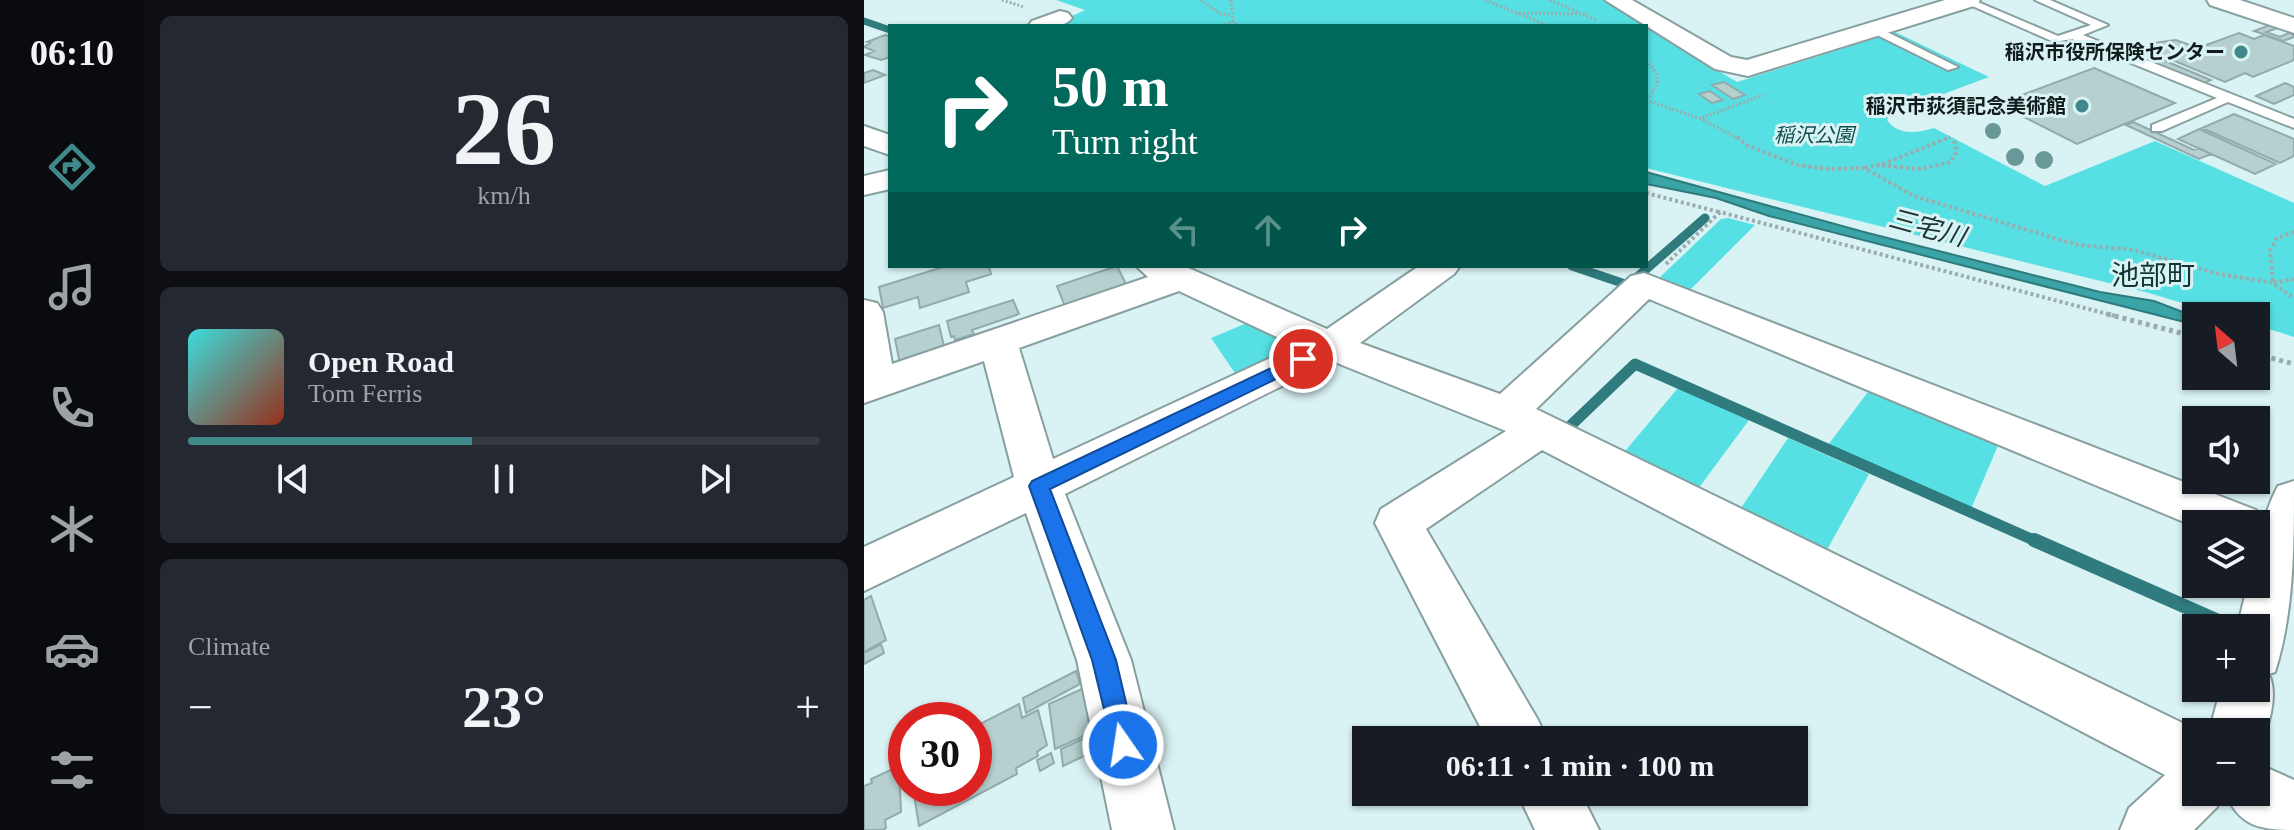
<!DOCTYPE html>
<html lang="en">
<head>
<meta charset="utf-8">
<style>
	body { margin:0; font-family:"Times New Roman","Noto Sans JP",serif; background:#242831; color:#f1f3f6; height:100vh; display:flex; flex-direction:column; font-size:30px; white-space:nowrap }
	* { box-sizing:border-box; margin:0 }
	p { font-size:26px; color:#9ea1a6 }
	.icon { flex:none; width:44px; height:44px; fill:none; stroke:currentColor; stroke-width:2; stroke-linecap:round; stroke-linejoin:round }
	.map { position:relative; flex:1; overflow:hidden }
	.panel { display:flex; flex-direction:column; gap:16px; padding:16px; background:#0d0f14; width:720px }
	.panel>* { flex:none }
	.banner { position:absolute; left:24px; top:24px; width:760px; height:244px; border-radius:0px; box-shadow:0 2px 6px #0004; background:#00695c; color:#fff; overflow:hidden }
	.needle { width:52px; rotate:332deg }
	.fabs { position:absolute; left:1318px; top:302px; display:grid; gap:16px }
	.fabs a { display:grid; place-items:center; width:88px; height:88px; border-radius:0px; background:#171b24; box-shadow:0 2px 6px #0004; font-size:40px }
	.speed { position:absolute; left:24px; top:702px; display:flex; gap:16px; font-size:40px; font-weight:700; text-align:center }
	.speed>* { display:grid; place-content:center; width:104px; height:104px; border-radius:50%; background:#171b24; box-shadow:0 2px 6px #0004; line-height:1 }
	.speed .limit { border:12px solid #d22; background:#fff; color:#111 }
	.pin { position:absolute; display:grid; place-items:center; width:68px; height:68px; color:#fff; margin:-34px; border:4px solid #fff; border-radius:50%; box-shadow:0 2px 8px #0007 }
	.me { position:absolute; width:88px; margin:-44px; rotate:347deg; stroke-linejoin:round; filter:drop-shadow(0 0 6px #0008) }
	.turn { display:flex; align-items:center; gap:28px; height:168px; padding:0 32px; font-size:36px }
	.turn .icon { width:104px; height:104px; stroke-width:2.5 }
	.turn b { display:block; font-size:56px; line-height:68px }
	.lanes { display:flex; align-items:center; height:76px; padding:0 32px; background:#0003; justify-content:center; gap:40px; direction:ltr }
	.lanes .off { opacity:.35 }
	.big { font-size:60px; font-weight:600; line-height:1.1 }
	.panel .tile { flex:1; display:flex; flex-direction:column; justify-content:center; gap:12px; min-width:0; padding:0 28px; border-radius:12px; background:#242831 }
	.panel .dial { align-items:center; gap:0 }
	.dial b { font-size:104px; line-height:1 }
	.song { display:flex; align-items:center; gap:24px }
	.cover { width:96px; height:96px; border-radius:12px; background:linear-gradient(135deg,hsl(180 70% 55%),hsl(10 70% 35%)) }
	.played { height:8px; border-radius:4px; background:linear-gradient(90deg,#408889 45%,#363941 45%) }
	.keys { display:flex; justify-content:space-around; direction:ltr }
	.heat { display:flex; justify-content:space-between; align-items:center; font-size:44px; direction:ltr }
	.trip { position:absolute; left:488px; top:726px; width:456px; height:80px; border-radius:0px; background:#171b24; box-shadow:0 2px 6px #0004; font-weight:600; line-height:80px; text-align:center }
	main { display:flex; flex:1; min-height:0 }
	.menu { display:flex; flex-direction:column; width:144px; justify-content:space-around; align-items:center; background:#090b0e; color:#9ea1a6 }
	.menu .icon { width:56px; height:56px }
	.menu .selected { color:#408889 }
	.menu b { font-size:36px; color:#f1f3f6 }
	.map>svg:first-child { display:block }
</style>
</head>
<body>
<main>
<nav class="menu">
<b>06:10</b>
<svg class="icon selected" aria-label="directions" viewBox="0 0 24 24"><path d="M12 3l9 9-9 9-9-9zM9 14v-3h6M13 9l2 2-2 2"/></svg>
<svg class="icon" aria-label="music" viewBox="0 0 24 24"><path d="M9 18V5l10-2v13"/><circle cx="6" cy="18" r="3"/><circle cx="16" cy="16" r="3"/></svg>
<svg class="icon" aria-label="phone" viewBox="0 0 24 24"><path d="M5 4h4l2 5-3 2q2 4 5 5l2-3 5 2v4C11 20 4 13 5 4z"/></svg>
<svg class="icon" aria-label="climate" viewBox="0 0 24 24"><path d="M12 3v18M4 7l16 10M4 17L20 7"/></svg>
<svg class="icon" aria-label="car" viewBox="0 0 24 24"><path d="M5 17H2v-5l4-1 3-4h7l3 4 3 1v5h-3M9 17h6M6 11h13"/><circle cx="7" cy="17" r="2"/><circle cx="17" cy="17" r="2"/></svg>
<svg class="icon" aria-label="filters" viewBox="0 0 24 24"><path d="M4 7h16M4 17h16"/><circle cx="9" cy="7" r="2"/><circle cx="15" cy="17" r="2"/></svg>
</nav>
<section class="panel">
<div class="tile dial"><b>26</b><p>km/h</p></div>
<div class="tile">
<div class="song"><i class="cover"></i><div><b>Open Road</b><p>Tom Ferris</p></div></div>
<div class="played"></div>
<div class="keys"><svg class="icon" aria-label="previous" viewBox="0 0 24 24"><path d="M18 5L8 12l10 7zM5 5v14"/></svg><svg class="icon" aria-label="pause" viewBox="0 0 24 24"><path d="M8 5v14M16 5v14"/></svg><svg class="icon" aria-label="next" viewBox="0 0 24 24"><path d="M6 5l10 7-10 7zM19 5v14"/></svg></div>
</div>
<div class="tile"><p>Climate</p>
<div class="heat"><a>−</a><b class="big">23°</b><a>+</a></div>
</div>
</section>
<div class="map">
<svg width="1430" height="830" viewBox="0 0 1430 830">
	<rect width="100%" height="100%" fill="#d9f2f3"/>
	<path fill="#56e0e3" d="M192,0h546l43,26h-594l34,-16z
		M782,27l91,55 158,-50 94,45 -99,37 -3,6c11,16 31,13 47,8l111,58 110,-45 139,62v134l-38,-12v-9h-31l-76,-23 -503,-125z
		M864,218l27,7 -69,69 -30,-13 65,-62z
		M390,320l48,23 -63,36 -28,-41z
		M1010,384l128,52 -31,73 -143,-64z
		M814,388l71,32 -54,73 -74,-37z
		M924,438l81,36 -46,83 -86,-43z"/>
	<path fill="#3ba4a6" stroke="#2f7b7d" stroke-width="2" d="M782,172l218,60 236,60 54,9 42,16v8l-427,-109 -53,-18 -70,-14z"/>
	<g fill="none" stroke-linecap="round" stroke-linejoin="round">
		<path stroke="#2f7b7d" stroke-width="7" d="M0,21l26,9"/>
		<path stroke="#2f7b7d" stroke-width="9" d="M708,266l56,19 77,-67"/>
		<path stroke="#2f7b7d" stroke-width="11" d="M703,429l68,-65 403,178"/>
		<path stroke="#2f7b7d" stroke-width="14" d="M1170,540l200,88"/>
	</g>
	<path fill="#b6cfcf" stroke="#92aaab" stroke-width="2" d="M1406,25l8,3 -12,4 14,5 11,-5 3,5 -11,4 -29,-10z
		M1375,33l15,6 10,-4 30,11v14l-41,17 -8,-4 -20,9 -77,-32 8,-2 -5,-2 3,-3 22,-3 22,8z
		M21,35l5,1v21l-9,3 -16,-5 9,-4 -10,-4 6,-4 -3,-1z
		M1299,60l48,20 -10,4 -48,-20z
		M1230,68l81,35 -98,41 -79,-40z
		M9,70l12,5 -21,8v-10z
		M860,82l21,13 -12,4 -21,-14z
		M1421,83l9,4v8l-20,9 -18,-8z
		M846,91l13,9 -11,3 -13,-9z
		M1370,114l60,25v17l-14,7 -78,-35z
		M1269,122l61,28 5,-2 12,6 -12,5 -73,-34z
		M1335,129l77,35 -21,10 -77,-35z
		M82,266h43l2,8 -25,8 3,10 -49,16 -2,-11 -35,11 -4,-21z
		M253,266l11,22 -62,21 -9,-23z
		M149,300l6,14 -47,16 2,4 -19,6 -1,-4 -3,1 -4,-16z
		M75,325l7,29 -45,15 -6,-30z
		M7,596l15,44 -22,12v-52z
		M17,644l3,9 -20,11v-11z
		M212,671l4,13 -54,29 -3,-15z
		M220,688l7,45 -36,16 -6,-45z
		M155,704l3,14 16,-8 9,35 -10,7 1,4 -22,12 1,6 -98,52 -6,-38h61v-61z
		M232,733l3,16 -36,17 -2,-17z
		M187,753l3,10 -14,8 -3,-11z
		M35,766l2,46 -16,8 1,8 -4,2h-18v-44l8,-3 -1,-4z"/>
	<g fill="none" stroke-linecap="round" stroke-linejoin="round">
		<g stroke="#879f9f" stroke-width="4">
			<path id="service" d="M1109,0l85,36 33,-11 -56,-25h15l58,25 -25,10 211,84v9l-66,-26 -66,29h-10v-6l65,-27 -145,-59 -18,3 -93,-41z
				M1005,27h8l81,40 -10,3 -79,-39z"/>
		</g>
		<g stroke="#879f9f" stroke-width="4">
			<path id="minor" d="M741,0h27l99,57 16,3 198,-60h35l-3,5 -229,71 -33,-7z
				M1343,0h33l54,18v15l-84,-28z
				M196,11l8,2 4,5c-10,12 -29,8 -44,8l4,-5z
				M0,126l26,9v20l-26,-9z
				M26,170v19l-26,6v-19z
				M272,266h48l143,63 92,-63h41l-6,8 -94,69 140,51 131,-118 13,-3 612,237 7,14 -7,13v-13h-60v3l-547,-228 -113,110 665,323h-5v60h27l-6,15 -23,23h-74l9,-22 36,-33 -623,-325 -116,79 112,191 9,20h-60l-112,-217 6,-14 125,-78 -174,-70 -267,133 66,166 43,170h-62l-35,-170 -51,-147 -162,78v-44l150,-70 -30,-116 -120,42v-103l13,3 6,9 9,52 256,-87zM315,291l117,55 -243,113 -34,-111z
				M1430,481c0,64 0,132 -19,191l-6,2c10,23 -1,57 -13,78v-20h-47l12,-44h35v-60h-19l11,-44h8c0,-33 6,-68 22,-98z
				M1392,763l38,17v50c-35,0 -55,-4 -69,-38h31z
				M653,792h63l19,38h-64z"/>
		</g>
		<path stroke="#99adae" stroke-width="3" stroke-dasharray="2 2" stroke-linecap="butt" d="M138,0l22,7
			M336,0l21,14 10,1
			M367,0l2,21 6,5
			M621,0l64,26
			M686,0l46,20
			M651,13l72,1
			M357,26l12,-5
			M782,61l7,6 5,14 -9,18
			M782,100l55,19 38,20
			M838,118l61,-23
			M1081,139l5,-2"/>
		<path stroke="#99adae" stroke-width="4" stroke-dasharray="3 3" stroke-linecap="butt" d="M873,137l11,9 50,19 30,4 36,-1 50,28 164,49 56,5 85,24 54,9 21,15
			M1012,165l44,4 31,-7 6,-11 -4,-13
			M1001,168l21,-5 64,-26
			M782,193l73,19
			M1430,232l-17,6 -7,12 3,33 21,-4
			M802,264l54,-52 395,104"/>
		<path stroke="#99adae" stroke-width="5" stroke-dasharray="4 4" stroke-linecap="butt" d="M1243,314l89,23
			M1392,354l38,10"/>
		<use href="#service" fill="#fff" fill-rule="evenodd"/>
		<use href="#minor" fill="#fff" fill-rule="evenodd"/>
	</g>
	<g fill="#6a9798">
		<circle cx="1129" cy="131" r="8"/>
		<circle cx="1151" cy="157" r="9"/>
		<circle cx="1180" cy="160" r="9"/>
	</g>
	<path fill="#1a73e8" stroke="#114b97" stroke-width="2" d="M439,353l6,2 3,4 -3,4 -259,126 66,171 20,85 -4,9 -9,3 -8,-3 -23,-94 -63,-174 3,-5z"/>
	<g fill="#408889" stroke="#d9f2f3" stroke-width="3">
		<circle cx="1377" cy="52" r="8"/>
		<circle cx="1218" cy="106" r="8"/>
	</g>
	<g text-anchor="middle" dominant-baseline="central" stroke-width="6" stroke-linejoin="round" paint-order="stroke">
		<g font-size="20" font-weight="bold" fill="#121c1c" stroke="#d9f2f3" text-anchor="end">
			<text x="1361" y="52">稲沢市役所保険センター</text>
			<text x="1202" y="106">稲沢市荻須記念美術館</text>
		</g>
		<g font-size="20" font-style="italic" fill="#104d4e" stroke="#d9f2f3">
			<text x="950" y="135">稲沢公園</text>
		</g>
		<g font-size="26" font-style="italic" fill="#1b3333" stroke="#d9f2f3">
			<text transform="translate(1063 228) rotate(15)">三宅川</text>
		</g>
		<g font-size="28" fill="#113434" stroke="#d9f2f3">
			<text x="1289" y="275">池部町</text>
		</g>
	</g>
</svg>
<div class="fabs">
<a><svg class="needle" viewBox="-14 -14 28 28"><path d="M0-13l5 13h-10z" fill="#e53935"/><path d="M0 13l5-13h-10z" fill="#9ea1a6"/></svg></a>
<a><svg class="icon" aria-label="sound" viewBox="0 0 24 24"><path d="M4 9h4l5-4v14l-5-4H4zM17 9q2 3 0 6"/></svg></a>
<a><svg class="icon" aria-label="layers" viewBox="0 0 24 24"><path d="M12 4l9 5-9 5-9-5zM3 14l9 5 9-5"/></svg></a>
<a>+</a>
<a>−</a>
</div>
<div class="speed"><div class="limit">30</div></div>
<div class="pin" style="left:439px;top:359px;background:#d93025"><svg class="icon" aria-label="arrive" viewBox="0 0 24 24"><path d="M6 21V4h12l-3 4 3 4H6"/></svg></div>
<svg class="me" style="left:259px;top:745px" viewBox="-20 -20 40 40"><circle r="17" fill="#1a73e8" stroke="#fff" stroke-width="3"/><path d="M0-11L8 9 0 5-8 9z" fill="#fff"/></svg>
<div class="trip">06:11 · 1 min · 100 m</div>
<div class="banner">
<div class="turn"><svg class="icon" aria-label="right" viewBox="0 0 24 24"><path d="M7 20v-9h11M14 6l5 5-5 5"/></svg><div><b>50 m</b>Turn right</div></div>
<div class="lanes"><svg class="icon off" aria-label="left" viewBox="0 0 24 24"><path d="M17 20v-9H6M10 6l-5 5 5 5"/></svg><svg class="icon off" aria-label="ahead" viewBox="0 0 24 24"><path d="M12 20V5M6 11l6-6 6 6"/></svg><svg class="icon" aria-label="right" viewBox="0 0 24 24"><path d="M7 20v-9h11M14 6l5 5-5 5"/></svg></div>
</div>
</div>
</main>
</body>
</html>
